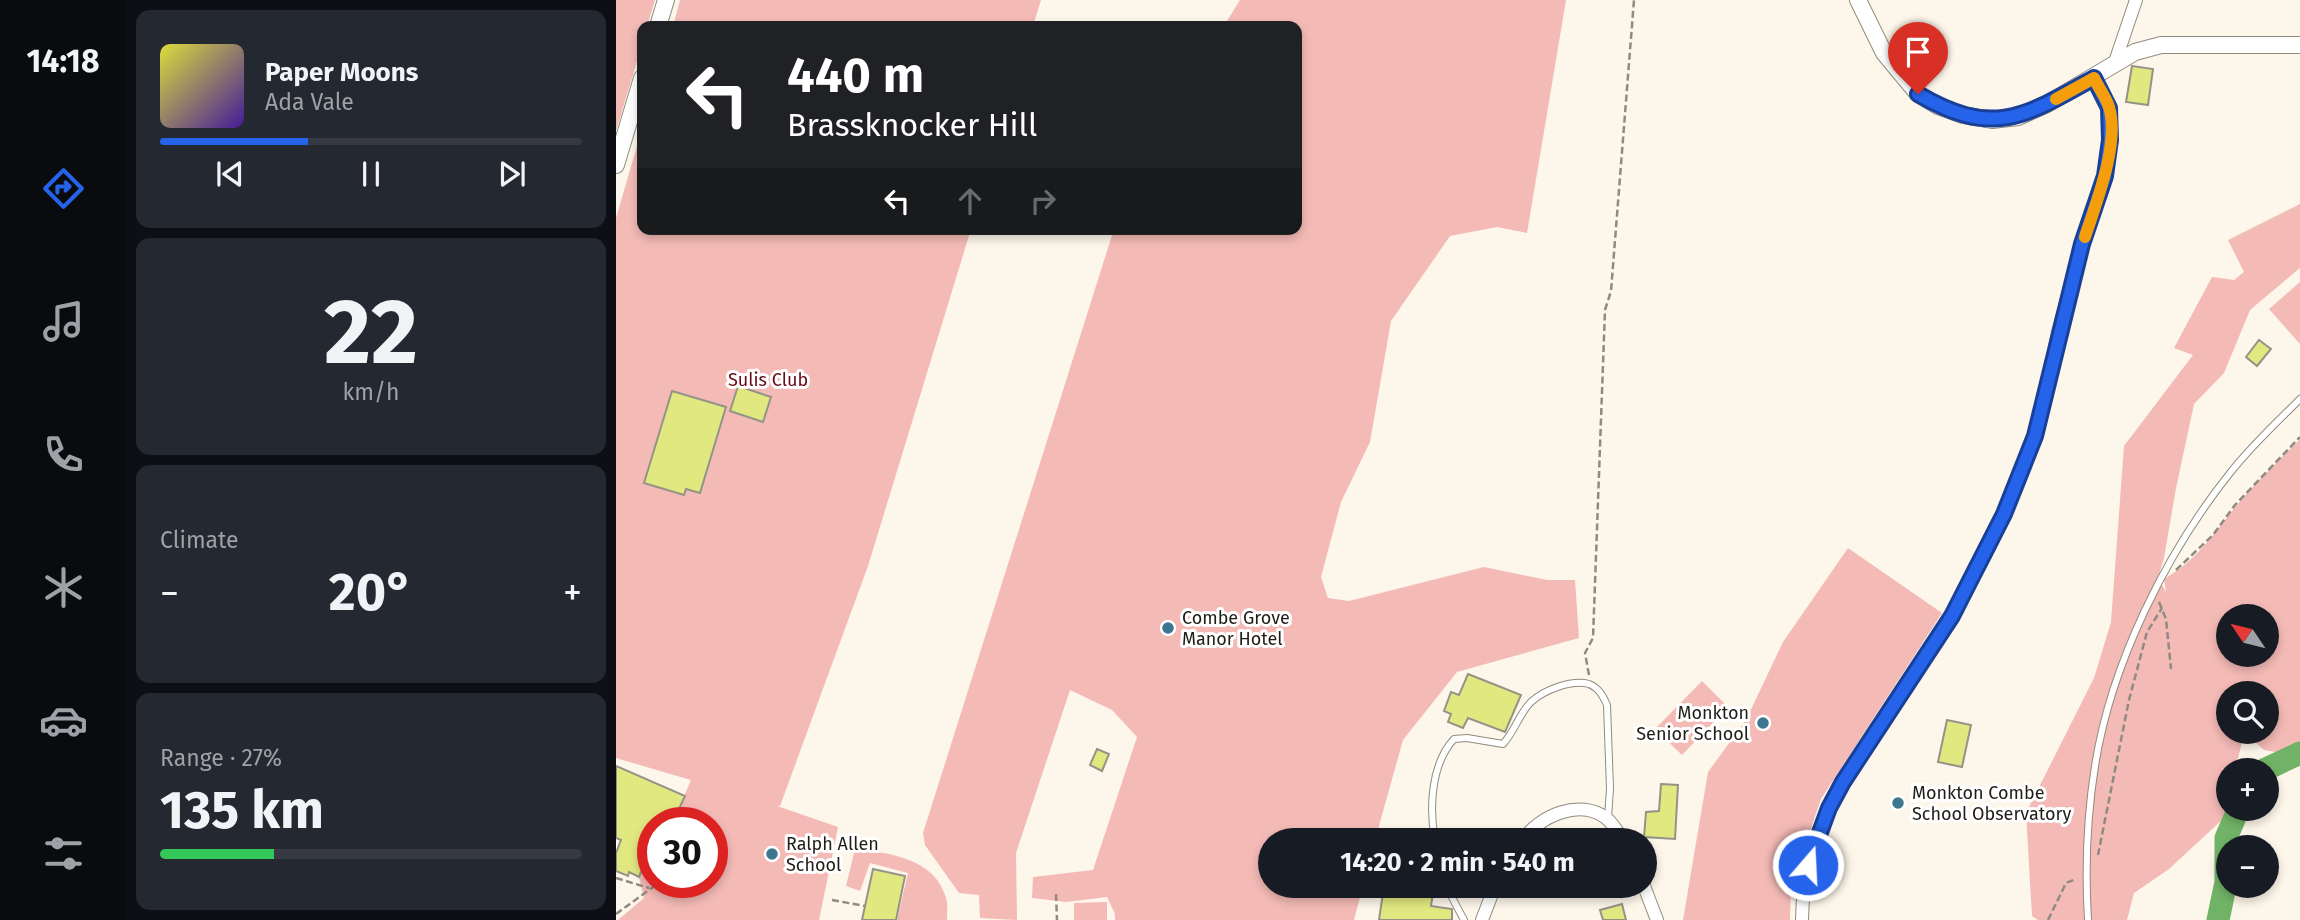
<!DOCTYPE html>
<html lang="en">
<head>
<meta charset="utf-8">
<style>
	body { margin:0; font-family:"Fira Sans",sans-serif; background:#242831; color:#f1f3f6; height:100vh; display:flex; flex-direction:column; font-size:26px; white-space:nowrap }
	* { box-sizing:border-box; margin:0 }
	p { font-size:23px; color:#9ea1a6 }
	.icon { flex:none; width:38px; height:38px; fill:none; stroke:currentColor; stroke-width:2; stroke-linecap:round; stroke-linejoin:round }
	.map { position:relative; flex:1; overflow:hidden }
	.side { display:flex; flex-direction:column; gap:10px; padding:10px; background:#0d0f14; width:490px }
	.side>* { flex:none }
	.guide { position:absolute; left:21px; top:21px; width:665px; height:214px; border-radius:14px; box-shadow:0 4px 10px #0003; background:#202124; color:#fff; overflow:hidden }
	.needle { width:46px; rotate:305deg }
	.fabs { position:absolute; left:1600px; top:604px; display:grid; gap:14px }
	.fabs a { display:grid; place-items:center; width:63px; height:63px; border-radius:50%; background:#171b24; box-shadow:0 4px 10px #0003; font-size:35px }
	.speed { position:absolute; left:21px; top:807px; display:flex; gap:14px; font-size:35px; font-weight:700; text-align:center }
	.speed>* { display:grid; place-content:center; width:91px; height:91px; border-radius:50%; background:#171b24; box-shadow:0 4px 10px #0003; line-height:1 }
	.speed .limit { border:10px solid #d22; background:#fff; color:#111 }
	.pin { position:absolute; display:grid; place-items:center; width:60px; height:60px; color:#fff; margin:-72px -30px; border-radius:50% 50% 50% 0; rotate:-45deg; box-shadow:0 0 7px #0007 }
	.pin .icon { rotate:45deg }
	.me { position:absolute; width:77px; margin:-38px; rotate:19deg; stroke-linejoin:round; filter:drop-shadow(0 0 5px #0008) }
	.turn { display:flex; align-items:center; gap:24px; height:147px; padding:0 35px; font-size:32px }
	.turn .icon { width:91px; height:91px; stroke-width:2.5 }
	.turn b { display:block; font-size:49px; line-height:60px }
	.lanes { display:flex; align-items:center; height:66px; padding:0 35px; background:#0003; justify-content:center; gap:35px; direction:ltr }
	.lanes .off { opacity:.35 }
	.big { font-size:52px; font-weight:700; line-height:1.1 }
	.side .widget { flex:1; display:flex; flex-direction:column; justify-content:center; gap:10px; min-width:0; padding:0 24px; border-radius:14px; background:#242831 }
	.side .dial { align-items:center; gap:0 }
	.dial b { font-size:91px; line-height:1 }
	.song { display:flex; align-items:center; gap:21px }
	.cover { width:84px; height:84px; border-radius:10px; background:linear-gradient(135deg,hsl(60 70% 55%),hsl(260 70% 35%)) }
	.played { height:7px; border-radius:4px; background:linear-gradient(90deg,#2563eb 35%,#363941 35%) }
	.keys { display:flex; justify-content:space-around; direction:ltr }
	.heat { display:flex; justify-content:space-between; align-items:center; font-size:38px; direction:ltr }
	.charge { height:10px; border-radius:5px; background:linear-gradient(90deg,#34c759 27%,#363941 0) }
	.trip { position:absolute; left:642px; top:828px; width:399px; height:70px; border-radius:35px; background:#171b24; box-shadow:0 4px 10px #0003; font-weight:700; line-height:70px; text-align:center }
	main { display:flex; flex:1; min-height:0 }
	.dock { display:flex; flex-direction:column; width:126px; justify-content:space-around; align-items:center; background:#090b0e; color:#9ea1a6 }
	.dock .icon { width:49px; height:49px }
	.dock .selected { color:#2563eb }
	.dock b { font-size:32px; color:#f1f3f6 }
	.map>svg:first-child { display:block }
</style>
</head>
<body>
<main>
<nav class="dock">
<b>14:18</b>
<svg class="icon selected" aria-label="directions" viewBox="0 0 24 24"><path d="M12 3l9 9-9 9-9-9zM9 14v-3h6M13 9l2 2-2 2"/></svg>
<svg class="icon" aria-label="music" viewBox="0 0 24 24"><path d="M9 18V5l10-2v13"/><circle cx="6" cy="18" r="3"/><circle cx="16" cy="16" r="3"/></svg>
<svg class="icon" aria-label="phone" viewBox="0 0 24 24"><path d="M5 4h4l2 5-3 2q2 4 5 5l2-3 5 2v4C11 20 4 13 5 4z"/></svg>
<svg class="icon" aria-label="climate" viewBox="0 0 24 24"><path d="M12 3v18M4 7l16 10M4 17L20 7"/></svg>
<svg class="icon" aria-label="car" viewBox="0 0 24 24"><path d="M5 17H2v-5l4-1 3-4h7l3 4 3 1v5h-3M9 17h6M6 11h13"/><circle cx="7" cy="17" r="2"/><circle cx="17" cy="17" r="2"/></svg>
<svg class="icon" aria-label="filters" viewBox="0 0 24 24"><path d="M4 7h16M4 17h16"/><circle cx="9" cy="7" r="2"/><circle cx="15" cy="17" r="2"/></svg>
</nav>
<section class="side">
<div class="widget">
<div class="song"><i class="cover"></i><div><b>Paper Moons</b><p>Ada Vale</p></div></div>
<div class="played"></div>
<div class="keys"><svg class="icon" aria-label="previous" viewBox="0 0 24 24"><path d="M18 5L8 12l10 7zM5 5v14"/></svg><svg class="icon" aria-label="pause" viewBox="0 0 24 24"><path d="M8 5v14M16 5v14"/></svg><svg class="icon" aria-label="next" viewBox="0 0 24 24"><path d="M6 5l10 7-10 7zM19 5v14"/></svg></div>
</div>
<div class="widget dial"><b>22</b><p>km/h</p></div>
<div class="widget"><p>Climate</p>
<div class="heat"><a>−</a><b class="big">20°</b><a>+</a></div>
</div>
<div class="widget"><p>Range · 27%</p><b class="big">135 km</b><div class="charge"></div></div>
</section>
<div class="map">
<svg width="1684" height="920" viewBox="0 0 1684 920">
	<rect width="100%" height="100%" fill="#fdf6ea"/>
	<path fill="#f4bab6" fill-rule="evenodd" d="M0,0h39l-8,26h-5v18l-26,87z
		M64,0h361l-8,26h-360z
		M624,0h326l-39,233 -30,-6 -47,9 -59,85 -21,121 -29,60 -20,75 7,21 21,3 135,-34 63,13h28l4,58 -122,34 -54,68 -28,100h-105v46h93l-9,34h-239v-6l-8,-17 -41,5 -34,-4 1,-21 60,-7 44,-133 -25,-27 -42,-20 -54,163 1,67 -37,-2 -1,-23 -20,-2 -34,-48 -2,-12 191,-604h183v-203h-73z
		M26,129v100h329l-103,337 -88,240h-3l61,21 -19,93h-201l26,-22 -5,-21 10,-24 4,1v28h59v-60h-39l18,-42 -75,-22v-540z
		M1684,204v64l-50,42 -26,63 -30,31 -18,84 -12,70 -6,20 8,14 -2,-13c33,-19 49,-44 72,-73 19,-23 42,-45 64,-67v305l-19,9 -17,-3 -21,-18h23v-39h-38v39h9l5,10 -7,28h-7v31l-5,18 -54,50 -35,24 -7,27h-89l-6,-4 -6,-103 68,-135 17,-56 13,-176 69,-91 -19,-7 38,-71 22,3 10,-8 -16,-32zM1612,616h38v38h-38z
		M1684,282v62l-31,-35z
		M1232,548l94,65 -121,186 -30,87 -1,34h-107l25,-148 38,-52 37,-78z
		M1086,681l26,26 -46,48 -27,-26z
		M239,849c34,4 80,9 91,49 2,6 1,15 1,22h-50l11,-47 -38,-10 -10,28 -14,-5z
		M491,902v18h-33v-17z"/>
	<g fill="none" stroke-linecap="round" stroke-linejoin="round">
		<path stroke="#71b366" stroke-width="23" d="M1648,770l36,-17
			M1602,920l8,-38v-44l13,-30"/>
	</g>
	<path fill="#e2e880" stroke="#939487" stroke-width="2" d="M1516,66l21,3 -5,36 -22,-3z
		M1643,340l12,9 -14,17 -11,-9z
		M122,386l33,11 -8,25 -33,-11z
		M56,391l54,16 -26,86 -14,-4 -2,6 -40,-12z
		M852,674l53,21 -16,37 -37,-14 -5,10 -15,-6 3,-8 -7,-3 7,-19 8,3z
		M1331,720l24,5 -9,42 -24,-5z
		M481,749l12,5 -7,17 -12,-6z
		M0,766l69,30 -8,17 25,5 -1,4h-48v32l-4,-1 -10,24 -10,-5 -1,4 -12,-5v-18l5,-13 -5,-2z
		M1045,784l17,1 -3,54 -31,-2 2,-25 13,-1z
		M257,869l32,7 -9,44h-34z
		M768,886h50l-3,20 21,3v11h-73z
		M1006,904l4,16h-23l-3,-10z"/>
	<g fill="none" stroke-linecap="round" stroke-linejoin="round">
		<g stroke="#918b7f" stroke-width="8">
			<path id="service" d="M819,840c-6,-32 -4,-76 19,-101l13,-1 36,6c12,-13 16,-30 28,-42 13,-12 41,-23 58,-18 10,4 14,12 18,21l3,83 -2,30
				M830,886l18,34
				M1472,920c-3,-51 -1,-104 7,-154 16,-102 71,-213 135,-293 21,-27 46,-50 70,-74"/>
		</g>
		<g stroke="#918b7f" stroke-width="14">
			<path id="minor" d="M1499,62l21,-62
				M907,840c16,-24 57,-42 83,-22 7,5 12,15 17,22
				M1028,886l13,34
				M866,920l13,-34
				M1186,920c0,-50 18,-94 41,-138 72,-110 153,-219 192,-347 9,-30 15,-62 21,-93 5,-26 14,-51 21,-77 13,-50 40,-100 32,-154 -1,-11 -10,-23 -15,-33"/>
		</g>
		<g stroke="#918b7f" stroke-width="18">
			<path id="tertiary" d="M1242,0l26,53 34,41 20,12 25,9 29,5 26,-3 29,-13 88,-52 26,-7h139
				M42,26l8,-26
				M0,165l26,-87"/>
		</g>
		<path stroke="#908b82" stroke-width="2.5" stroke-dasharray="7 3.5" stroke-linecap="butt" d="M1560,570l37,-35 22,-30 65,-68
			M1543,602l7,17 5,50
			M973,675l-4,-22 8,-15 12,-328 6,-19 23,-291
			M1482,855l31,-155 18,-68 15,-24
			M0,878l33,10
			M440,894l1,26
			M216,900l33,6
			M0,914l44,-32
			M1432,920l18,-37 10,-4"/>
		<use href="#service" stroke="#fff" stroke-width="6"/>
		<use href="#minor" stroke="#fff" stroke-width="12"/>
		<use href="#tertiary" stroke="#fff" stroke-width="16"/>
	</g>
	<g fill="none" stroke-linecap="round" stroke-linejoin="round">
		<g stroke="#184099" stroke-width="18">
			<path id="route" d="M1192,865l21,-57 14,-26 109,-166 52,-102 31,-78 47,-192 23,-68 5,-36 -1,-32 -15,-30c-70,39 -101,60 -176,16"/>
		</g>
		<use href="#route" stroke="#2563eb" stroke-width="12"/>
		<path stroke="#f59e0b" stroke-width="12" d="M1440,99l38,-21c4,9 12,19 15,29 11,36 -13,96 -24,130"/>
	</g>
	<g fill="#3c768f" stroke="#fff" stroke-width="2.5">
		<circle cx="552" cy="628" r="7"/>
		<circle cx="1147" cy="723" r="7"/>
		<circle cx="1282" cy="803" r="7"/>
		<circle cx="156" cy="854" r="7"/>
	</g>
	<g text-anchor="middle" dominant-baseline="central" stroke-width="6" stroke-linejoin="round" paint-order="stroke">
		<g font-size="18" fill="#680914" stroke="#fff">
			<text x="152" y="380">Sulis Club</text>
		</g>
		<g font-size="18" fill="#1f1d18" stroke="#fff" text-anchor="start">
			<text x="566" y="618">Combe Grove<tspan x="566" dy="21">Manor Hotel</tspan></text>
			<text x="1133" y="713" text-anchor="end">Monkton<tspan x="1133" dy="21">Senior School</tspan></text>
			<text x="1296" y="793">Monkton Combe<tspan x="1296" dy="21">School Observatory</tspan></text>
			<text x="170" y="844">Ralph Allen<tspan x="170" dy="21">School</tspan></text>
		</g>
	</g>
</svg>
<div class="fabs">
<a><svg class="needle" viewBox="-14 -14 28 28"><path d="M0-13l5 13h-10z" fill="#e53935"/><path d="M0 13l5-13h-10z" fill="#9ea1a6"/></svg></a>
<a><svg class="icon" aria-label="search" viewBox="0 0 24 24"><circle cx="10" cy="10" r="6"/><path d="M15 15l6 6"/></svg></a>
<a>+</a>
<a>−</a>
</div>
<div class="speed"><div class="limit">30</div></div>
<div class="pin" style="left:1302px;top:94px;background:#d93025"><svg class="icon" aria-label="arrive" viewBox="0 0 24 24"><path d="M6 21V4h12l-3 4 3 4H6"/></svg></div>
<svg class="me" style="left:1192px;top:865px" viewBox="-20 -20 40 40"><circle r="17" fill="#2563eb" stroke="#fff" stroke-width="3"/><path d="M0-11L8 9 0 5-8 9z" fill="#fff"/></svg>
<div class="trip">14:20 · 2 min · 540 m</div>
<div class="guide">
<div class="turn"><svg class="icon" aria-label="left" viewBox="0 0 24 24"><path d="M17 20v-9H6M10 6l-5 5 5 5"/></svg><div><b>440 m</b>Brassknocker Hill</div></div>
<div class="lanes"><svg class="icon" aria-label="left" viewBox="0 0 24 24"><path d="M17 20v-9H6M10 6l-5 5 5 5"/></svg><svg class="icon off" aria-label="ahead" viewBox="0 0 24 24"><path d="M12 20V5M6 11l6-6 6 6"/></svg><svg class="icon off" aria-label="right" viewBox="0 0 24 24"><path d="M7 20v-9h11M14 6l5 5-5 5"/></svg></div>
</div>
</div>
</main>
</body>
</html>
